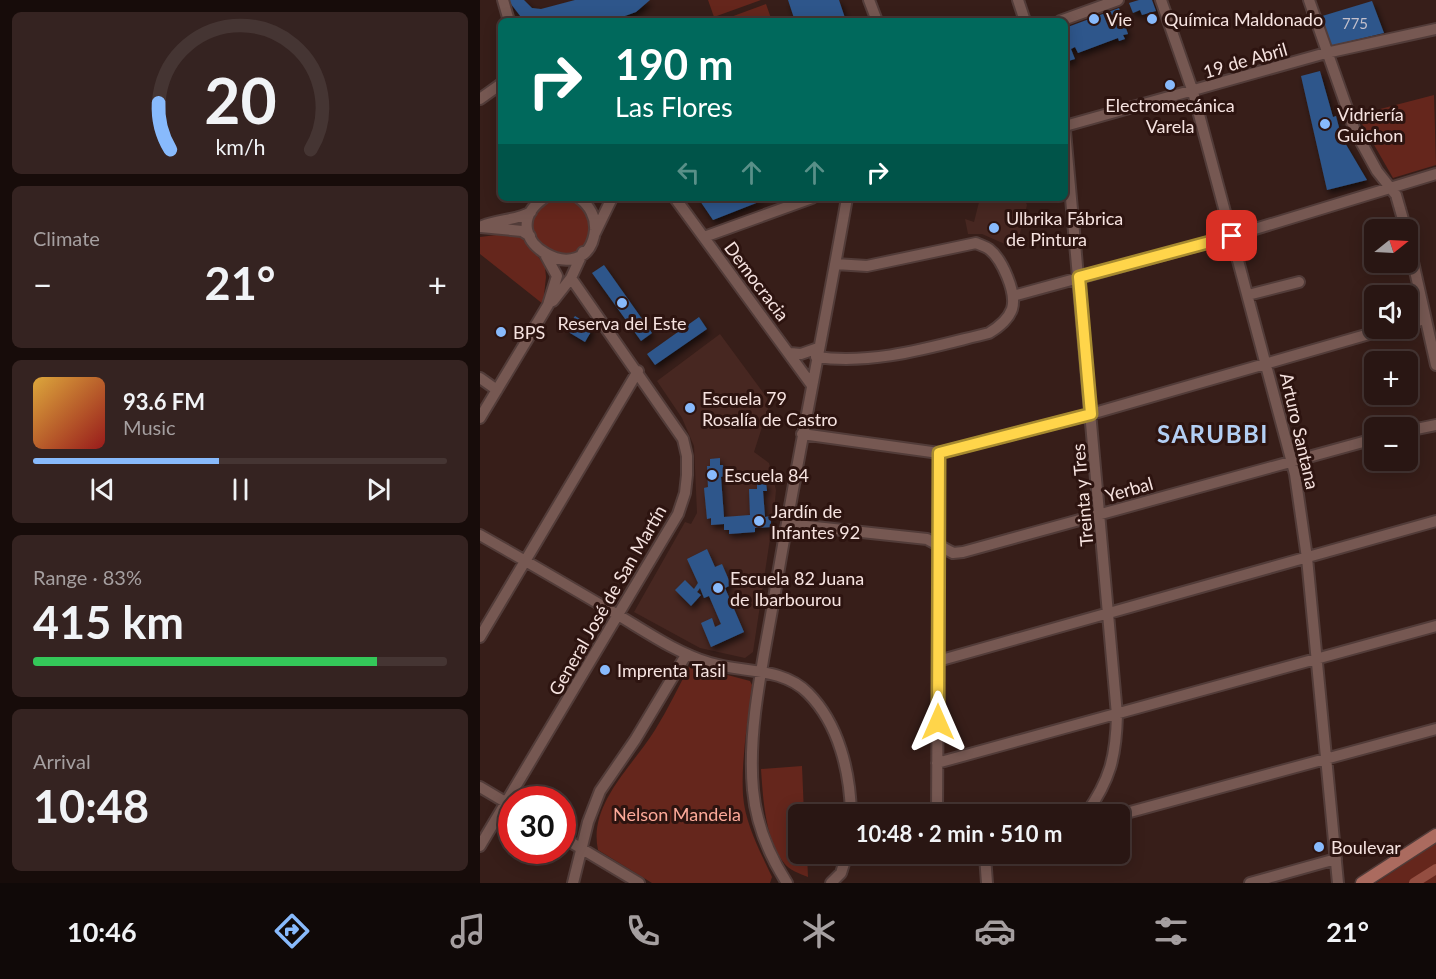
<!DOCTYPE html>
<html lang="en">
<head>
<meta charset="utf-8">
<style>
	body { margin:0; font-family:Lato,sans-serif; background:#352321; color:#f1f3f6; height:100vh; display:flex; flex-direction:column; font-size:22px; white-space:nowrap }
	* { box-sizing:border-box; margin:0 }
	p { font-size:20px; color:#a59fa0 }
	.icon { flex:none; width:33px; height:33px; fill:none; stroke:currentColor; stroke-width:2; stroke-linecap:round; stroke-linejoin:round }
	.map { position:relative; flex:1; overflow:hidden }
	.sheet { display:flex; flex-direction:column; gap:12px; padding:12px; background:#170c0a; width:480px }
	.sheet>* { flex:none }
	.hud { position:absolute; left:18px; top:18px; width:570px; height:183px; border-radius:9px; box-shadow:0 3px 15px #0003,0 0 0 2px #453533; background:#00695c; color:#fff; overflow:hidden }
	.needle { width:39px; rotate:72deg }
	.fabs { position:absolute; left:884px; top:219px; display:grid; gap:12px }
	.fabs a { display:grid; place-items:center; width:54px; height:54px; border-radius:9px; background:#291613; box-shadow:0 3px 15px #0003,0 0 0 2px #453533; font-size:30px }
	.speed { position:absolute; left:18px; top:786px; display:flex; gap:12px; font-size:30px; font-weight:700; text-align:center }
	.speed>* { display:grid; place-content:center; width:78px; height:78px; border-radius:50%; background:#291613; box-shadow:0 3px 15px #0003,0 0 0 2px #453533; line-height:1 }
	.speed .limit { border:9px solid #d22; background:#fff; color:#111 }
	.pin { position:absolute; display:grid; place-items:center; width:51px; height:51px; color:#fff; margin:-26px; border-radius:12px; box-shadow:0 3px 9px #0006 }
	.me { position:absolute; width:66px; margin:-33px; rotate:0deg; stroke-linejoin:round; filter:drop-shadow(0 0 4px #0008) }
	.turn { display:flex; align-items:center; gap:21px; height:126px; padding:0 18px; font-size:27px }
	.turn .icon { width:78px; height:78px; stroke-width:2.5 }
	.turn b { display:block; font-size:42px; line-height:51px }
	.lanes { display:flex; align-items:center; height:57px; padding:0 18px; background:#0003; justify-content:center; gap:30px; direction:ltr }
	.lanes .off { opacity:.35 }
	.big { font-size:45px; font-weight:700; line-height:1.1 }
	.sheet .card { flex:1; display:flex; flex-direction:column; justify-content:center; gap:9px; min-width:0; padding:0 21px; border-radius:9px; background:#352321 }
	.sheet .dial { align-items:center; gap:0 }
	.dial svg { height:156px; overflow:visible; fill:none; stroke:#453533; stroke-width:7; stroke-linecap:round; text-anchor:middle }
	.dial text { fill:#f1f3f6; stroke:none }
	.song { display:flex; align-items:center; gap:18px }
	.cover { width:72px; height:72px; border-radius:9px; background:linear-gradient(135deg,hsl(40 70% 55%),hsl(0 70% 35%)) }
	.played { height:6px; border-radius:3px; background:linear-gradient(90deg,#88bafc 45%,#453533 45%) }
	.keys { display:flex; justify-content:space-around; direction:ltr }
	.heat { display:flex; justify-content:space-between; align-items:center; font-size:33px; direction:ltr }
	.charge { height:9px; border-radius:4px; background:linear-gradient(90deg,#34c759 83%,#453533 0) }
	.trip { position:absolute; left:308px; top:804px; width:342px; height:60px; border-radius:9px; background:#291613; box-shadow:0 3px 15px #0003,0 0 0 2px #453533; font-weight:700; line-height:60px; text-align:center }
	.tab-bar { display:flex; height:96px; justify-content:space-around; align-items:center; background:#100908; color:#a59fa0 }
	.tab-bar .icon { width:42px; height:42px }
	.tab-bar .active { color:#88bafc }
	.tab-bar b { font-size:27px; color:#f1f3f6 }
	main { display:flex; flex:1; min-height:0 }
	.map>svg:first-child { display:block }
</style>
</head>
<body>
<main>
<section class="sheet">
<div class="card dial"><svg viewBox="0 0 100 80">
<path d="M14 69A42 42 0 1 1 86 69"/>
<path d="M14 69A42 42 0 0 1 8 45" stroke="#88bafc"/>
<text x="50" y="56" font-size="32" font-weight="700">20</text>
<text x="50" y="72" font-size="11">km/h</text>
</svg></div>
<div class="card"><p>Climate</p>
<div class="heat"><a>−</a><b class="big">21°</b><a>+</a></div>
</div>
<div class="card">
<div class="song"><i class="cover"></i><div><b>93.6 FM</b><p>Music</p></div></div>
<div class="played"></div>
<div class="keys"><svg class="icon" aria-label="previous" viewBox="0 0 24 24"><path d="M18 5L8 12l10 7zM5 5v14"/></svg><svg class="icon" aria-label="pause" viewBox="0 0 24 24"><path d="M8 5v14M16 5v14"/></svg><svg class="icon" aria-label="next" viewBox="0 0 24 24"><path d="M6 5l10 7-10 7zM19 5v14"/></svg></div>
</div>
<div class="card"><p>Range · 83%</p><b class="big">415 km</b><div class="charge"></div></div>
<div class="card"><p>Arrival</p><b class="big">10:48</b></div>
</section>
<div class="map">
<svg width="956" height="883" viewBox="0 0 956 883">
	<defs>
		<filter id="shadow"><feDropShadow dx="2.5" dy="4" stdDeviation="3" flood-color="#0009"/></filter>
	</defs>
	<rect width="100%" height="100%" fill="#371e19"/>
	<path fill="#472721" d="M500,198h44l3,7 -11,44 -34,-15h-14l-3,-15 9,3z
		M240,334l50,68 -16,50 15,11 7,27 -2,22 -21,140 -8,6 -45,-10 -66,-36 51,-90 6,2 6,-11 -3,-67 -12,-28 -25,-37z"/>
	<path fill="#65261c" d="M228,0h53l-47,17z
		M286,4l6,17h-43l-1,-3z
		M954,95l2,70 -43,13 -36,-63z
		M64,198h35l12,12v31l-19,17 -40,-16 -1,-30z
		M24,234l22,4 19,29 1,10 -3,27 -63,-50v-17z
		M210,665l60,16 2,4c-4,36 -11,74 -9,110 2,29 17,56 29,82l-2,6h-118l-54,-33c-10,-46 35,-84 57,-120 13,-21 24,-44 35,-65z
		M322,766l2,48h-6v40h9l1,23c-8,-3 -19,-7 -24,-14 -19,-24 -21,-65 -23,-94z
		M956,843v40h-60z"/>
	<g fill="none" stroke-linecap="round" stroke-linejoin="round">
		<path stroke="#944e41" stroke-width="10" d="M934,883l22,-14"/>
	</g>
	<path fill="#2e578b" filter="url(#shadow)" d="M25,0h19l8,8 9,1 34,-9h75l-14,12 -25,9h-87l-13,-17 -5,2z
		M308,0h51l7,21h-51z
		M659,0h13l4,11 -14,4 -2,-5 -7,3 -4,-10z
		M892,1l12,32 -54,13 -11,-29z
		M639,8l9,26 -5,1 2,4 -6,2 -1,-3 -40,15 -3,-6 -4,2 4,10 -10,3v-34z
		M840,71l13,46 3,-1 4,15 -4,1 1,6 4,-2 26,44 -40,10 -26,-114z
		M218,198l21,1 50,-1 -56,22z
		M124,265l48,68 -11,8 -49,-68z
		M95,316l15,9 -1,3 3,2 -7,12 -20,-12z
		M219,317l8,12 -52,36 -8,-11z
		M240,458v7h3l1,11 -3,1 3,40 26,-2 -1,-26h8v-6l9,-1 1,9h-4l2,26 6,-1v11l-16,1v4l-26,2v-4h-5v-6l-13,1v-7l-4,1 -3,-31 4,-1 -1,-21h3v-7z
		M227,549l8,18 7,-3 9,21 -6,3 19,44 -33,15 -10,-24 11,-5 3,9 6,-3 -12,-28 -5,2 -4,-10 -3,4 4,3 -10,11 -16,-16 10,-10 9,9 4,-6 -11,-24z"/>
	<g fill="none" stroke-linecap="round" stroke-linejoin="round">
		<g stroke="#523c39" stroke-width="14">
			<path id="minor" d="M23,0l6,21
				M389,0l8,21
				M538,0l7,21
				M681,0l32,92 102,382 12,84 31,325
				M829,0l46,131 22,40 19,24 10,35
				M580,21l58,-21
				M0,99l21,-15
				M585,126l261,-73 110,-24
				M585,131l52,584c-1,42 -7,65 -31,99
				M64,198c-57,40 44,97 51,32 1,-13 -6,-25 -16,-32
				M195,198l136,186
				M0,227c17,-8 35,-6 51,-15
				M1,227l41,4 8,5
				M115,233l17,-35
				M927,235l29,130
				M224,237l108,-39
				M768,295l51,-13
				M533,296l219,-60 204,-62
				M73,301l18,-23 12,-26
				M927,324l18,-5
				M310,353l11,1 17,-6
				M336,357c60,8 115,-10 173,-24 10,-6 19,-13 23,-24 5,-16 -10,-50 -23,-60 -4,-3 -9,-4 -13,-6l-109,23 -32,-2
				M0,378l17,12
				M0,418l68,-113 9,-29 -11,-20
				M927,431l29,-6
				M322,434l137,19 152,-39 299,-86
				M307,524l140,15 26,14 10,-1 411,-113
				M0,535c46,26 92,53 138,80 30,18 59,38 92,48 33,10 72,4 98,30 31,31 42,79 43,121
				M0,637l158,-266
				M458,661l498,-140
				M457,763l499,-137
				M0,787l32,19
				M457,814l2,-361
				M639,815l317,-86
				M82,837l77,46
				M0,846l198,-332 7,-21 2,-18v-19l-4,-17 -112,-161
				M469,854l25,4 18,-4
				M505,856l2,27
				M93,883l15,-61 12,-31 35,-51 51,-85
				M307,883c-18,-28 -31,-59 -34,-93 -6,-63 12,-136 22,-198 22,-132 49,-263 72,-394
				M351,883l10,-10 6,-19
				M770,883l86,-24"/>
		</g>
		<g stroke="#523c39" stroke-width="15">
			<path id="major" d="M882,883l74,-48"/>
		</g>
		<use href="#minor" stroke="#765852" stroke-width="10"/>
		<use href="#major" stroke="#ab6b5f" stroke-width="12"/>
	</g>
	<g fill="none" stroke-linecap="round" stroke-linejoin="round">
		<g stroke="#a68a30" stroke-width="15">
			<path id="route" d="M458,722l1,-269 152,-39 -12,-137 153,-41"/>
		</g>
		<use href="#route" stroke="#ffd54a" stroke-width="10"/>
	</g>
	<g fill="#88bafc" stroke="#2d1410" stroke-width="2">
		<circle cx="614" cy="19" r="6"/>
		<circle cx="672" cy="19" r="6"/>
		<circle cx="690" cy="85" r="6"/>
		<circle cx="845" cy="124" r="6"/>
		<circle cx="514" cy="228" r="6"/>
		<circle cx="142" cy="303" r="6"/>
		<circle cx="21" cy="332" r="6"/>
		<circle cx="210" cy="408" r="6"/>
		<circle cx="232" cy="475" r="6"/>
		<circle cx="279" cy="521" r="6"/>
		<circle cx="238" cy="588" r="6"/>
		<circle cx="125" cy="670" r="6"/>
		<circle cx="839" cy="847" r="6"/>
	</g>
	<g text-anchor="middle" dominant-baseline="central" stroke-width="6" stroke-linejoin="round" paint-order="stroke">
		<g font-size="15" fill="#c4c0cb">
			<text x="875" y="23">775</text>
		</g>
		<g font-size="18" fill="#f6e3e0" stroke="#2d1410" text-anchor="start">
			<text x="626" y="19">Vie</text>
			<text x="684" y="19">Química Maldonado</text>
			<text x="690" y="105" text-anchor="middle">Electromecánica<tspan x="690" dy="21">Varela</tspan></text>
			<text x="857" y="114">Vidriería<tspan x="857" dy="21">Guichon</tspan></text>
			<text x="526" y="218">Ulbrika Fábrica<tspan x="526" dy="21">de Pintura</tspan></text>
			<text x="142" y="323" text-anchor="middle">Reserva del Este</text>
			<text x="33" y="332">BPS</text>
			<text x="222" y="398">Escuela 79<tspan x="222" dy="21">Rosalía de Castro</tspan></text>
			<text x="244" y="475">Escuela 84</text>
			<text x="291" y="511">Jardín de<tspan x="291" dy="21">Infantes 92</tspan></text>
			<text x="250" y="578">Escuela 82 Juana<tspan x="250" dy="21">de Ibarbourou</tspan></text>
			<text x="137" y="670">Imprenta Tasil</text>
			<text x="851" y="847">Boulevar</text>
		</g>
		<g font-size="18" fill="#f6e3e0" stroke="#2d1410">
			<text transform="translate(765 60) rotate(-16)">19 de Abril</text>
			<text transform="translate(277 281) rotate(53)">Democracia</text>
			<text transform="translate(820 431) rotate(77)">Arturo Santana</text>
			<text transform="translate(649 489) rotate(-16)">Yerbal</text>
			<text transform="translate(602 495) rotate(-95)">Treinta y Tres</text>
			<text transform="translate(127 600) rotate(-60)">General José de San Martín</text>
		</g>
		<g font-size="18" fill="#fca999" stroke="#2d1410">
			<text x="197" y="814">Nelson Mandela</text>
		</g>
		<g font-size="24" font-weight="bold" letter-spacing="1.5" fill="#b3cff4" stroke="#2d1410">
			<text x="733" y="433">SARUBBI</text>
		</g>
	</g>
</svg>
<div class="fabs">
<a><svg class="needle" viewBox="-14 -14 28 28"><path d="M0-13l5 13h-10z" fill="#e53935"/><path d="M0 13l5-13h-10z" fill="#a59fa0"/></svg></a>
<a><svg class="icon" aria-label="sound" viewBox="0 0 24 24"><path d="M4 9h4l5-4v14l-5-4H4zM17 9q2 3 0 6"/></svg></a>
<a>+</a>
<a>−</a>
</div>
<div class="speed"><div class="limit">30</div></div>
<div class="pin" style="left:752px;top:236px;background:#d93025"><svg class="icon" aria-label="arrive" viewBox="0 0 24 24"><path d="M6 21V4h12l-3 4 3 4H6"/></svg></div>
<svg class="me" style="left:458px;top:722px" viewBox="-20 -20 40 40"><path d="M0-17L14 15 0 8-14 15z" fill="#ffd54a" stroke="#fff" stroke-width="4"/></svg>
<div class="trip">10:48 · 2 min · 510 m</div>
<div class="hud">
<div class="turn"><svg class="icon" aria-label="right" viewBox="0 0 24 24"><path d="M7 20v-9h11M14 6l5 5-5 5"/></svg><div><b>190 m</b>Las Flores</div></div>
<div class="lanes"><svg class="icon off" aria-label="left" viewBox="0 0 24 24"><path d="M17 20v-9H6M10 6l-5 5 5 5"/></svg><svg class="icon off" aria-label="ahead" viewBox="0 0 24 24"><path d="M12 20V5M6 11l6-6 6 6"/></svg><svg class="icon off" aria-label="ahead" viewBox="0 0 24 24"><path d="M12 20V5M6 11l6-6 6 6"/></svg><svg class="icon" aria-label="right" viewBox="0 0 24 24"><path d="M7 20v-9h11M14 6l5 5-5 5"/></svg></div>
</div>
</div>
</main>
<nav class="tab-bar">
<b>10:46</b>
<svg class="icon active" aria-label="directions" viewBox="0 0 24 24"><path d="M12 3l9 9-9 9-9-9zM9 14v-3h6M13 9l2 2-2 2"/></svg>
<svg class="icon" aria-label="music" viewBox="0 0 24 24"><path d="M9 18V5l10-2v13"/><circle cx="6" cy="18" r="3"/><circle cx="16" cy="16" r="3"/></svg>
<svg class="icon" aria-label="phone" viewBox="0 0 24 24"><path d="M5 4h4l2 5-3 2q2 4 5 5l2-3 5 2v4C11 20 4 13 5 4z"/></svg>
<svg class="icon" aria-label="climate" viewBox="0 0 24 24"><path d="M12 3v18M4 7l16 10M4 17L20 7"/></svg>
<svg class="icon" aria-label="car" viewBox="0 0 24 24"><path d="M5 17H2v-5l4-1 3-4h7l3 4 3 1v5h-3M9 17h6M6 11h13"/><circle cx="7" cy="17" r="2"/><circle cx="17" cy="17" r="2"/></svg>
<svg class="icon" aria-label="filters" viewBox="0 0 24 24"><path d="M4 7h16M4 17h16"/><circle cx="9" cy="7" r="2"/><circle cx="15" cy="17" r="2"/></svg>
<b>21°</b>
</nav>
</body>
</html>
